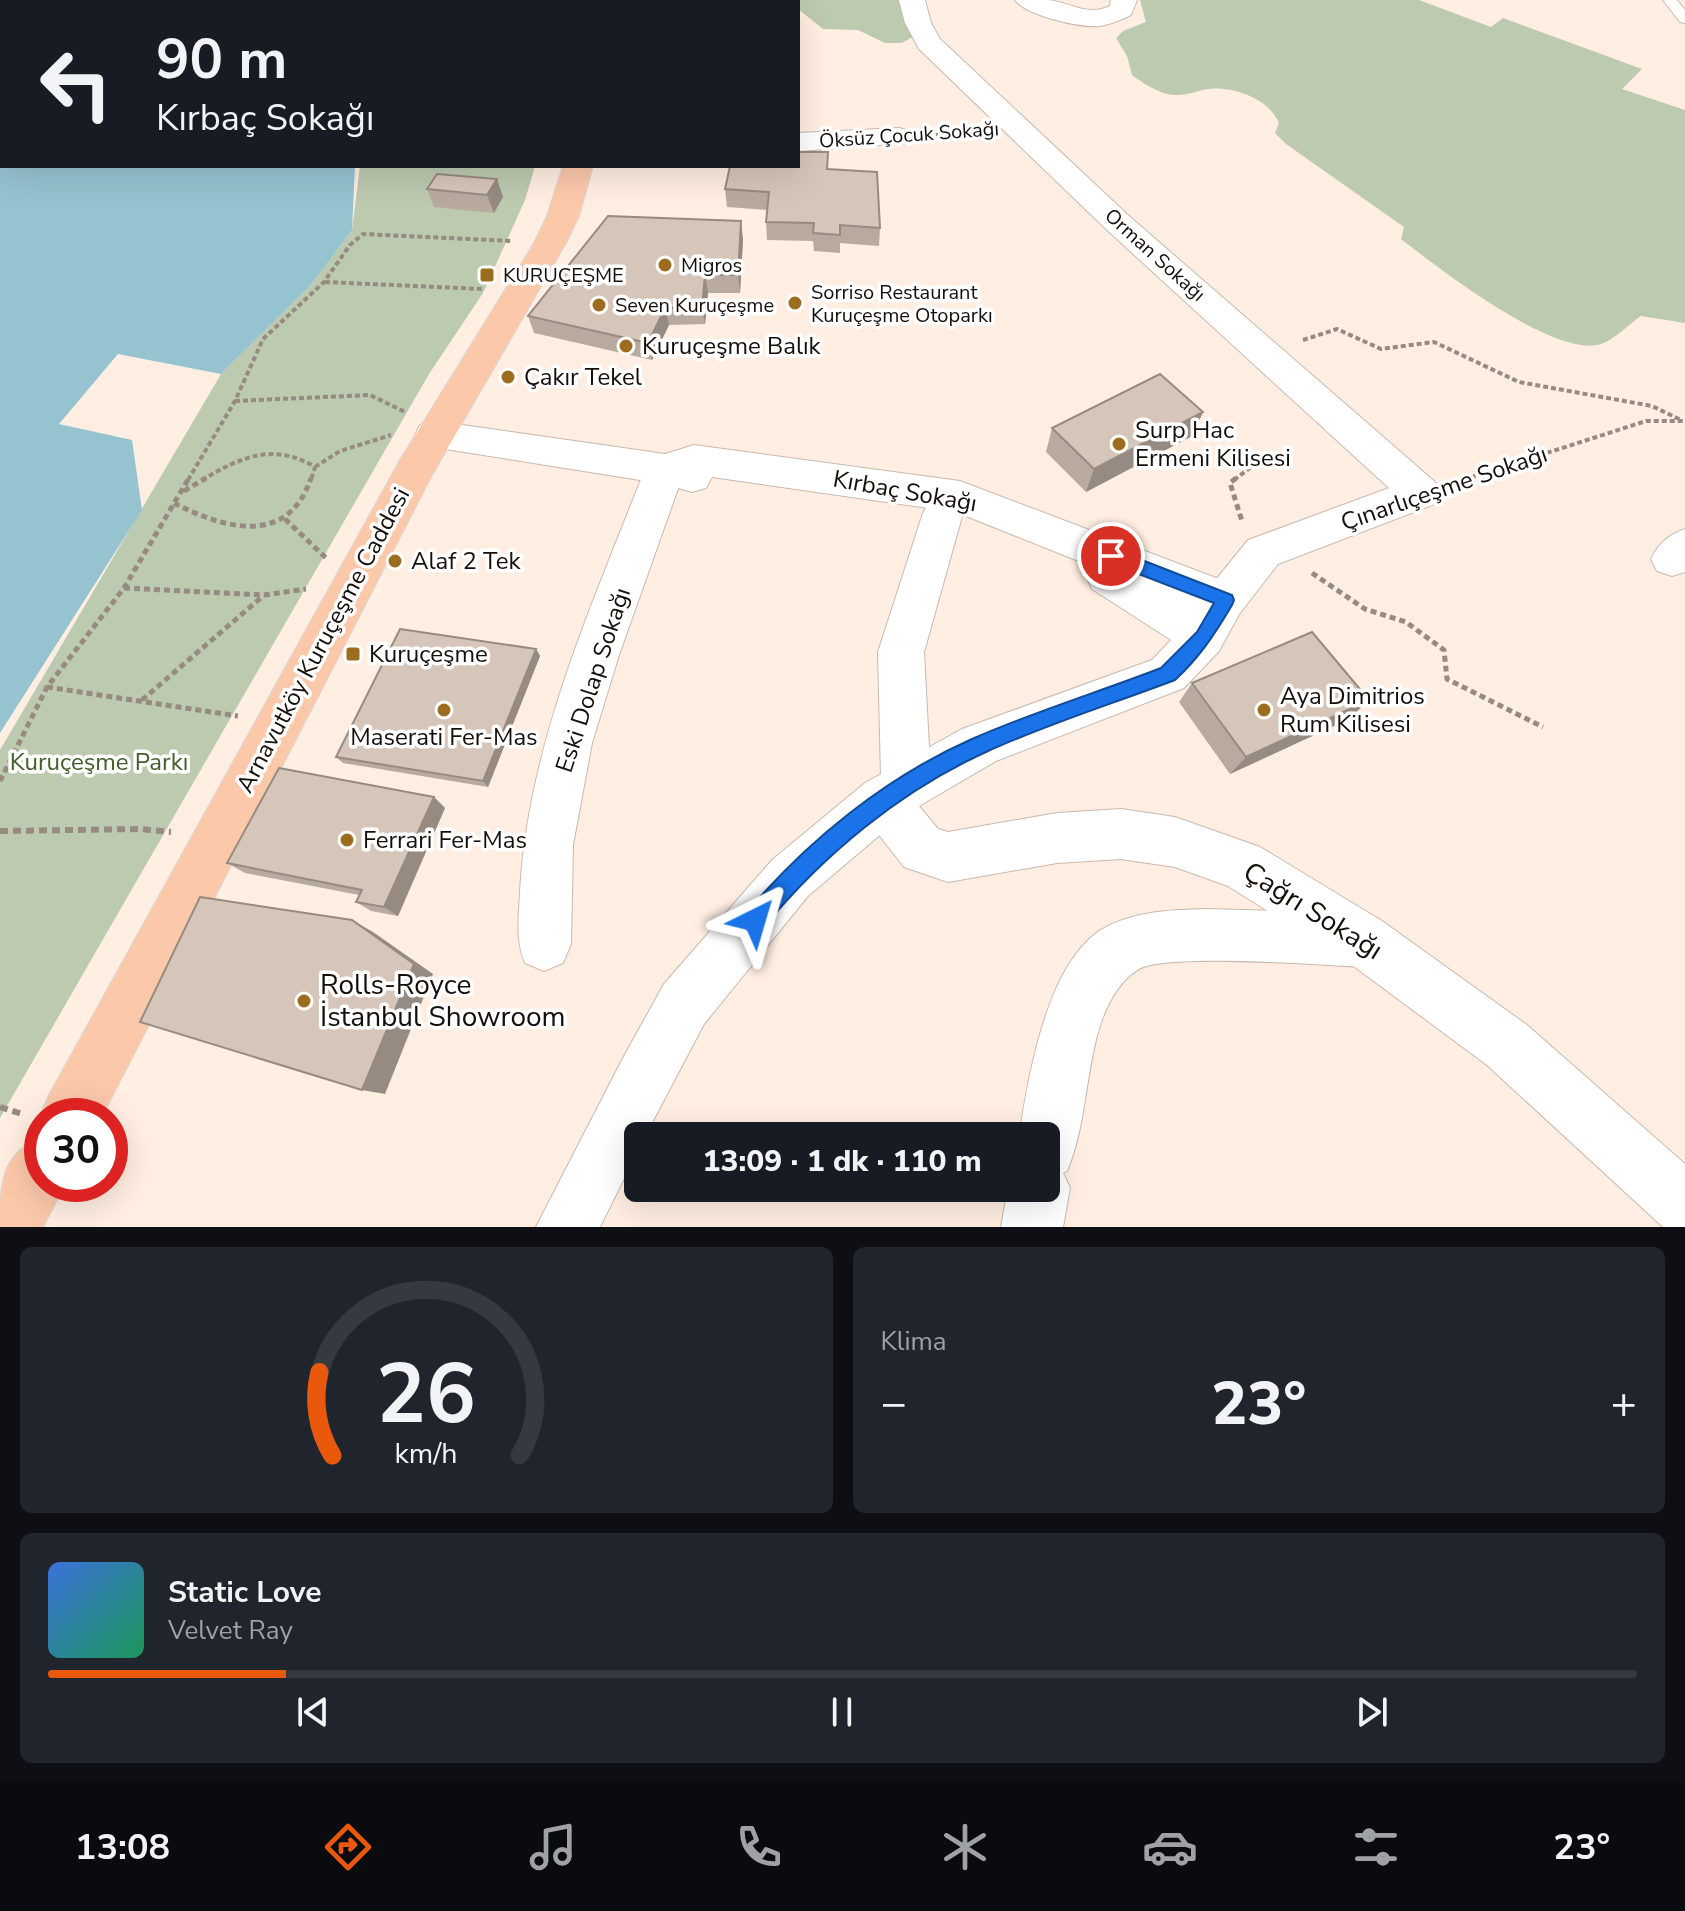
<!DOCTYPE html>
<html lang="tr">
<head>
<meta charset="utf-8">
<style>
	body { margin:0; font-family:"Nunito Sans",sans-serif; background:#20242c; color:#f1f3f6; height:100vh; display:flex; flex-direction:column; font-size:30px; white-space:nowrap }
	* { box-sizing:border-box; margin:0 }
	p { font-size:26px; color:#9ea1a6 }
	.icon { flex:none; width:44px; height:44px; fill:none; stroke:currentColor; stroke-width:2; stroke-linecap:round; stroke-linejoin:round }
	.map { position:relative; height:1227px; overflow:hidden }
	.panel { display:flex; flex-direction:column; gap:20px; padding:20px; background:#0d0f14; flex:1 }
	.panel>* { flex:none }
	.guide { position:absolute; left:0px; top:0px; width:800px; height:168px; box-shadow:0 8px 32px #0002; background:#171b24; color:#f1f3f6; overflow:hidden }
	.speed { position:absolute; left:24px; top:1098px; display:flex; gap:16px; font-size:40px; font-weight:700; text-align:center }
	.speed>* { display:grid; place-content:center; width:104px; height:104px; border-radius:50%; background:#171b24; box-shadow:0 8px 32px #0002; line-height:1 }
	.speed .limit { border:12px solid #d22; background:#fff; color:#111 }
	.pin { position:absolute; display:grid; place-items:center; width:68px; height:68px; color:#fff; margin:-34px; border:4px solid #fff; border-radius:50%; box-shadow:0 2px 8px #0007 }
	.me { position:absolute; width:88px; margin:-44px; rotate:40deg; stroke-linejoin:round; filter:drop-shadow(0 0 6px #0008) }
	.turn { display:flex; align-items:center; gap:28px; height:168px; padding:0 24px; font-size:36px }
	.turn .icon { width:104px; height:104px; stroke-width:2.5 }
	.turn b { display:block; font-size:56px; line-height:68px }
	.big { font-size:60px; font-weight:800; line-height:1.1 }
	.panel .card { flex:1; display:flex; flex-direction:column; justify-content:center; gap:12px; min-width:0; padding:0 28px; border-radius:12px; background:#20242c }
	.panel .dial { align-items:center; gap:0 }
	.dial svg { height:208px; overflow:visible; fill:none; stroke:#363941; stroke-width:7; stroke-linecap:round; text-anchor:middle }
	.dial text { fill:#f1f3f6; stroke:none }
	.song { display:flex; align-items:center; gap:24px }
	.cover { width:96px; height:96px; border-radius:12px; background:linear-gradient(135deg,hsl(220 70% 55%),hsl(150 70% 35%)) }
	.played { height:8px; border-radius:4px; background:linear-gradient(90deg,#ea580c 15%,#363941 15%) }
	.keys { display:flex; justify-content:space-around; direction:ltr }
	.heat { display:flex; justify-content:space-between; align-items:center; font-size:44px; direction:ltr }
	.panel .tiles { flex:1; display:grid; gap:20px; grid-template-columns:1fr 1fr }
	.card:last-child { grid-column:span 2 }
	.trip { position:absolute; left:624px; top:1122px; width:436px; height:80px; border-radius:12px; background:#171b24; box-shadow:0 8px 32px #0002; font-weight:800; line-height:80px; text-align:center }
	.dock { display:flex; height:128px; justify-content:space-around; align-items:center; background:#090b0e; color:#9ea1a6 }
	.dock .icon { width:56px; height:56px }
	.dock .active { color:#ea580c }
	.dock b { font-size:36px; color:#f1f3f6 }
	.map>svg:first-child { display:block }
</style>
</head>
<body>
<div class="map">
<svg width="1685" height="1227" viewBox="0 0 1685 1227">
	<rect width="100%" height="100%" fill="#ffeee1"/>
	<path fill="#bccab0" d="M783,0h122l9,36 -12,7h-17l-27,-13 -35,-1 -25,-20v-7z
		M1140,0h279l72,27 12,-9 139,51 -20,20 63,21v213l-44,-7c-12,8 -27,24 -40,28 -46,15 -164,-77 -200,-105l3,-12 -118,-83 -11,-11 4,-10c-10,-24 -45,-37 -70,-34 -10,1 -20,6 -31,6 -15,1 -34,-11 -46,-20l-5,-19 -11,-18 7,-7 23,-9z
		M360,166h175l-10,34 -42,93 -54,81 -429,744v-368l221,-376 90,-89 41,-55z"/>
	<path fill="#96c3d0" d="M0,0h362l-360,2v164h353l-3,64 -41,55 -90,89 -103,-20 -59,70 73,16 10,70 -142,223z"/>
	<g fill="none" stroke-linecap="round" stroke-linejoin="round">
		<g stroke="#c9b9ad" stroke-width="2">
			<path id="service" d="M636,0h14l1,2h-14z
				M1663,0h14l8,10v13l-5,-1z"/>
		</g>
		<g stroke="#c9b9ad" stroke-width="2">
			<path id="minor" d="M899,0h26l6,23 9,16 189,177 306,266 6,11 -6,11 -157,60 -38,49 -15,5 -15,-5 -7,-13 7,-13 38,-47 141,-52 -282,-258 -188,-181 -14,-26z
				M1015,0c11,0 22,0 33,0 22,2 39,17 62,6l1,-6h26l-6,15c-10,5 -20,9 -31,11 -19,2 -74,-10 -85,-26z
				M899,128l11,3 4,6 -4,6 -112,8v-18z
				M665,454l14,4 6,11 -66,186 -27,88 -19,102 -2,99 -8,19 -19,8 -19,-8c-10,-24 -6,-46 -5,-71 8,-148 72,-286 125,-423l6,-11z
				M943,497l14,5 6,11 -39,139 7,134 -8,16 -19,7 -3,8 -93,79 -104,128 -59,112h-7v14l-38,77h-64l87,-169 41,-74 108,-124 93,-77 16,-6 -3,-125 45,-139 6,-11z
				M1685,529v43l-13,4 -15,-5 -6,-12c8,-16 17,-24 34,-30z
				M1205,909l158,4 19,8 8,19 -8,19 -19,8c-41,-2 -195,-14 -224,2 -21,12 -34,39 -40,60 -14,47 -13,98 -32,142l-4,2 7,15 -7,39h-62l7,-39h38v-52h-27c10,-60 28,-180 89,-210 31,-15 63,-16 97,-17z"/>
		</g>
		<g stroke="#c9b9ad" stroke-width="2">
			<path id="tertiary" d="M434,421l231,33 29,-9 266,36 280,106 7,13 -28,51 -35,37 -188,73 -77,45 19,23 10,3 109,-19 64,-4 54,8 85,30 122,74 145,104 158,139v63h-22l-176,-162 -143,-106 -116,-73 -53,-19 -54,-8 -64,4 -109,19 -44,-15 -39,-50 -7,-17 7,-17 97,-54 190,-69 19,-20 -79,-51 -6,-13 5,-10 -135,-54 -244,-35 -6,11 -14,4 -27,-8 -245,-39 -5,-10 5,-10z"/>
		</g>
		<g stroke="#d9d9d8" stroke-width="2">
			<path id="primary" d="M579,0h26v2h-26z
				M563,166h30l-14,50 -13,27 -135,234 -329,639h-60v4l-2,-4 9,-21 351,-635 134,-217 13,-27z
				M42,1137v47h23l-2,4 -20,39h-43c0,-41 0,-73 42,-90z"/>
		</g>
		<path stroke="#968a81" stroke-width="3" stroke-dasharray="4 3" stroke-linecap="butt" d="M929,135l46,-4"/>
		<path stroke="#968a81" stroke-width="4" stroke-dasharray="5 3" stroke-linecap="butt" d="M325,282l157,7
			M1303,340l34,-11 44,20 53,-7 85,40 133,24 29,14
			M235,401l135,-6 35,17
			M315,467l25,-16 51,-16
			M188,480l47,-79 28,-62 61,-57 26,-37 13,-11 149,7
			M202,480c39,-23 71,-38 113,-13l-4,13
			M1234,480l21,-16
			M1463,480l183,-59h39"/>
		<path stroke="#968a81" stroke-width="5" stroke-dasharray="6 4" stroke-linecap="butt" d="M1236,478l-6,5 12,38
			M1457,482l12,-4
			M184,491l22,-13
			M174,503c50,26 114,44 137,-25
			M285,519l41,39
			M1312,573l53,36 41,13 38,28 3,29 96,48
			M124,588l140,7 42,-6
			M47,687l191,29
			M142,700l121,-104
			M0,781l47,-94 77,-99 65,-110"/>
		<path stroke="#968a81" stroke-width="6" stroke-dasharray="8 5" stroke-linecap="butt" d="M0,831l140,-2 31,3
			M0,1107l22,7"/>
		<use href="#service" fill="#fff" fill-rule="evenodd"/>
		<use href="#minor" fill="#fff" fill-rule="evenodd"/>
		<use href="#tertiary" fill="#fff" fill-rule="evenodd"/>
		<use href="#primary" fill="#fcc8aa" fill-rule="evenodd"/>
	</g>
	<path fill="#b8aa9f" d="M828,169l52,59 -1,18 -39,-3v10l-26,-2 -1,-10 -46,-1 -1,-18 1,-12 -40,-3 -2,-18z
		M497,179l6,18 -9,16 -60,-6 -7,-18z
		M743,239l-3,54h-32l-3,31 -36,1 -17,35 -118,-27 -6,-17z
		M1203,412l-11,24 -106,56 -40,-40 6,-24z
		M536,649l4,7 -52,131 -145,-24 -7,-6z
		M1192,683l157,36 -119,55 -51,-72z
		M434,797l11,11 -47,108 -27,-5 -15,-9 3,-7 -114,-22 -18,-10z"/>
	<path fill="#968b82" d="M497,179l6,18 -9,16 -7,-18z
		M741,221l2,18 -3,54 -2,-18z
		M705,275l3,18 -3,31 -3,-17z
		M665,308l4,17 -17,35 -4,-17z
		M1203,412l-11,24 -106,56 8,-23z
		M536,649l4,7 -52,131 -5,-6z
		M1369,700l-20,19 -119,55 16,-17z
		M434,797l11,11 -47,108 -14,-9z
		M352,920l21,12 60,42 -48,120 -23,-4z"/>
	<path fill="#d6c6b9" stroke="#968b82" stroke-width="2" d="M394,0h88v2h-102z
		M798,152h30l-1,17 50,3 3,56 -40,-3v10l-27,-2 1,-10 -48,-1 3,-30 -44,-3 5,-23h68z
		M437,174l60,5 -10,16 -60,-6z
		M608,216l133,5 -3,54h-33l-3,32 -37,1 -17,35 -120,-27z
		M1160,374l43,38 -109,57 -42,-41z
		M400,629l136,20 -53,132 -147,-24z
		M1312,632l57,68 -123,57 -54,-74z
		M279,768l155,29 -50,110 -28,-5 6,-12 -135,-27z
		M200,897l152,23 62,44 -52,126 -222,-68z"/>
	<path fill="#1a73e8" stroke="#114b97" stroke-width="2" d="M1111,548l121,47 2,5 -2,5c-17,29 -33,53 -57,75 -63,24 -128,44 -189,72 -86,39 -163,103 -223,176l-8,3 -8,-3 -3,-8 3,-8c61,-72 139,-135 225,-173 61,-27 127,-47 189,-71l36,-36 17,-29 -109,-42 -2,-5 2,-5z"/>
	<g fill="#9c6d1f" stroke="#fff" stroke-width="3">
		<circle cx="665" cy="265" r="8"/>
		<rect x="479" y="267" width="16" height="16" rx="4"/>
		<circle cx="795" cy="303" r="8"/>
		<circle cx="599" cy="305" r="8"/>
		<circle cx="626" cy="346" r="8"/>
		<circle cx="508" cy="377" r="8"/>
		<circle cx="1119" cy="444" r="8"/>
		<circle cx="395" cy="561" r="8"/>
		<rect x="345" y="646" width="16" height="16" rx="4"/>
		<circle cx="444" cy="710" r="8"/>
		<circle cx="1264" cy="710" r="8"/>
		<circle cx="347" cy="840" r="8"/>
		<circle cx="304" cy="1001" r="8"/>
	</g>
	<g text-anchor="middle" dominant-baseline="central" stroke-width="7" stroke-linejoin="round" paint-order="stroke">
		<g font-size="20" fill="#140f0a" stroke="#fff">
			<text transform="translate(909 135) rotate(-4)">Öksüz Çocuk Sokağı</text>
			<text transform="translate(1155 255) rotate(42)">Orman Sokağı</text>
		</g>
		<g font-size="20" fill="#140f0a" stroke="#fff" text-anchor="start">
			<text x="681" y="265">Migros</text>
			<text x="503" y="275">KURUÇEŞME</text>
			<text x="811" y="292">Sorriso Restaurant<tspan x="811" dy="23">Kuruçeşme Otoparkı</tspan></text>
			<text x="615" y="305">Seven Kuruçeşme</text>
		</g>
		<g font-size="24" fill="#140f0a" stroke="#fff" text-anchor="start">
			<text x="642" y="346">Kuruçeşme Balık</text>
			<text x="524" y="377">Çakır Tekel</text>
			<text x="1135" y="430">Surp Hac<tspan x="1135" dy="28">Ermeni Kilisesi</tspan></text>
			<text x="411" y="561">Alaf 2 Tek</text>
			<text x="369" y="654">Kuruçeşme</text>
			<text x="1280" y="696">Aya Dimitrios<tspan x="1280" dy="28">Rum Kilisesi</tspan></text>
			<text x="444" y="737" text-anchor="middle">Maserati Fer-Mas</text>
			<text x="363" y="840">Ferrari Fer-Mas</text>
		</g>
		<g font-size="24" fill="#140f0a" stroke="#fff">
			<text transform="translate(1444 488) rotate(-19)">Çınarlıçeşme Sokağı</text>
			<text transform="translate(905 491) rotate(10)">Kırbaç Sokağı</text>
			<text transform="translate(323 640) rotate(-62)">Arnavutköy Kuruçeşme Caddesi</text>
			<text transform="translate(593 680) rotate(-72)">Eski Dolap Sokağı</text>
		</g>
		<g font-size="24" fill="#445d2b" stroke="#fff">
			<text x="99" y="762">Kuruçeşme Parkı</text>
		</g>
		<g font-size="28" fill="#140f0a" stroke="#fff">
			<text transform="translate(1313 911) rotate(32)">Çağrı Sokağı</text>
		</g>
		<g font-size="28" fill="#140f0a" stroke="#fff" text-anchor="start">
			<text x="320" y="985">Rolls-Royce<tspan x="320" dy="32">İstanbul Showroom</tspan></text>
		</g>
	</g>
</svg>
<div class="speed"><div class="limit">30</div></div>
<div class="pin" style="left:1111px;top:556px;background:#d93025"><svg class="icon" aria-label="arrive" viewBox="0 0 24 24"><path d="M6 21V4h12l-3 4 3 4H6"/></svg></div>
<svg class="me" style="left:755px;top:920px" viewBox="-20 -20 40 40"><path d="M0-17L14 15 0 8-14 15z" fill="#1a73e8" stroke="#fff" stroke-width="4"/></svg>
<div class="trip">13:09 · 1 dk · 110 m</div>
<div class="guide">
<div class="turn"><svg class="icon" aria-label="left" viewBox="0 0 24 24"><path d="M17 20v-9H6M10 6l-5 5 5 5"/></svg><div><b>90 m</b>Kırbaç Sokağı</div></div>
</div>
</div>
<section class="panel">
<div class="tiles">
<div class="card dial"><svg viewBox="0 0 100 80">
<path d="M14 69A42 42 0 1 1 86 69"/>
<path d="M14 69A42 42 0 0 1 9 37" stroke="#ea580c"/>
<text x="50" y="56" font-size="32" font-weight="700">26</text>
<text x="50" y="72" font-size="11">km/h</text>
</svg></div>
<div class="card"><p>Klima</p>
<div class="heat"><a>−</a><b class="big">23°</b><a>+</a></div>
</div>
<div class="card">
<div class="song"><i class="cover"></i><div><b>Static Love</b><p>Velvet Ray</p></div></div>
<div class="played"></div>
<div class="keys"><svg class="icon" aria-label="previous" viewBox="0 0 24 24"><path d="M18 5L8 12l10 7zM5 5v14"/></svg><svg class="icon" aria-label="pause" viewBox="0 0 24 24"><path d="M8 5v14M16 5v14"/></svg><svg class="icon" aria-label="next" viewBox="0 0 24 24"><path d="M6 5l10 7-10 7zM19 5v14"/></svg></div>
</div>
</div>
</section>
<nav class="dock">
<b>13:08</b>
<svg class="icon active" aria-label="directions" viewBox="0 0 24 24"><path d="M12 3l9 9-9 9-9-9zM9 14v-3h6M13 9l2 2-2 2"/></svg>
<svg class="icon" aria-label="music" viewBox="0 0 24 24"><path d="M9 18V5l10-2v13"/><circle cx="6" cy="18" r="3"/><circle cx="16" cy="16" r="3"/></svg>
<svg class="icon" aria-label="phone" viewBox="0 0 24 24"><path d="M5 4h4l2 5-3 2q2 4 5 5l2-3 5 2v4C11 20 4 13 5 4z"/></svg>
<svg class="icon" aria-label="climate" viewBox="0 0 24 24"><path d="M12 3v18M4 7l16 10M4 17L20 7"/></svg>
<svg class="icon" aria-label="car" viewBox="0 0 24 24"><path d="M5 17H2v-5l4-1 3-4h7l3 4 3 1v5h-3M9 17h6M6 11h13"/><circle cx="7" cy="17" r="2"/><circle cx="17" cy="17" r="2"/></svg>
<svg class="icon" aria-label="filters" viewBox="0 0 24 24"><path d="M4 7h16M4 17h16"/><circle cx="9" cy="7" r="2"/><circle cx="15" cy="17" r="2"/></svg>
<b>23°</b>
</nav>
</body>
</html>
